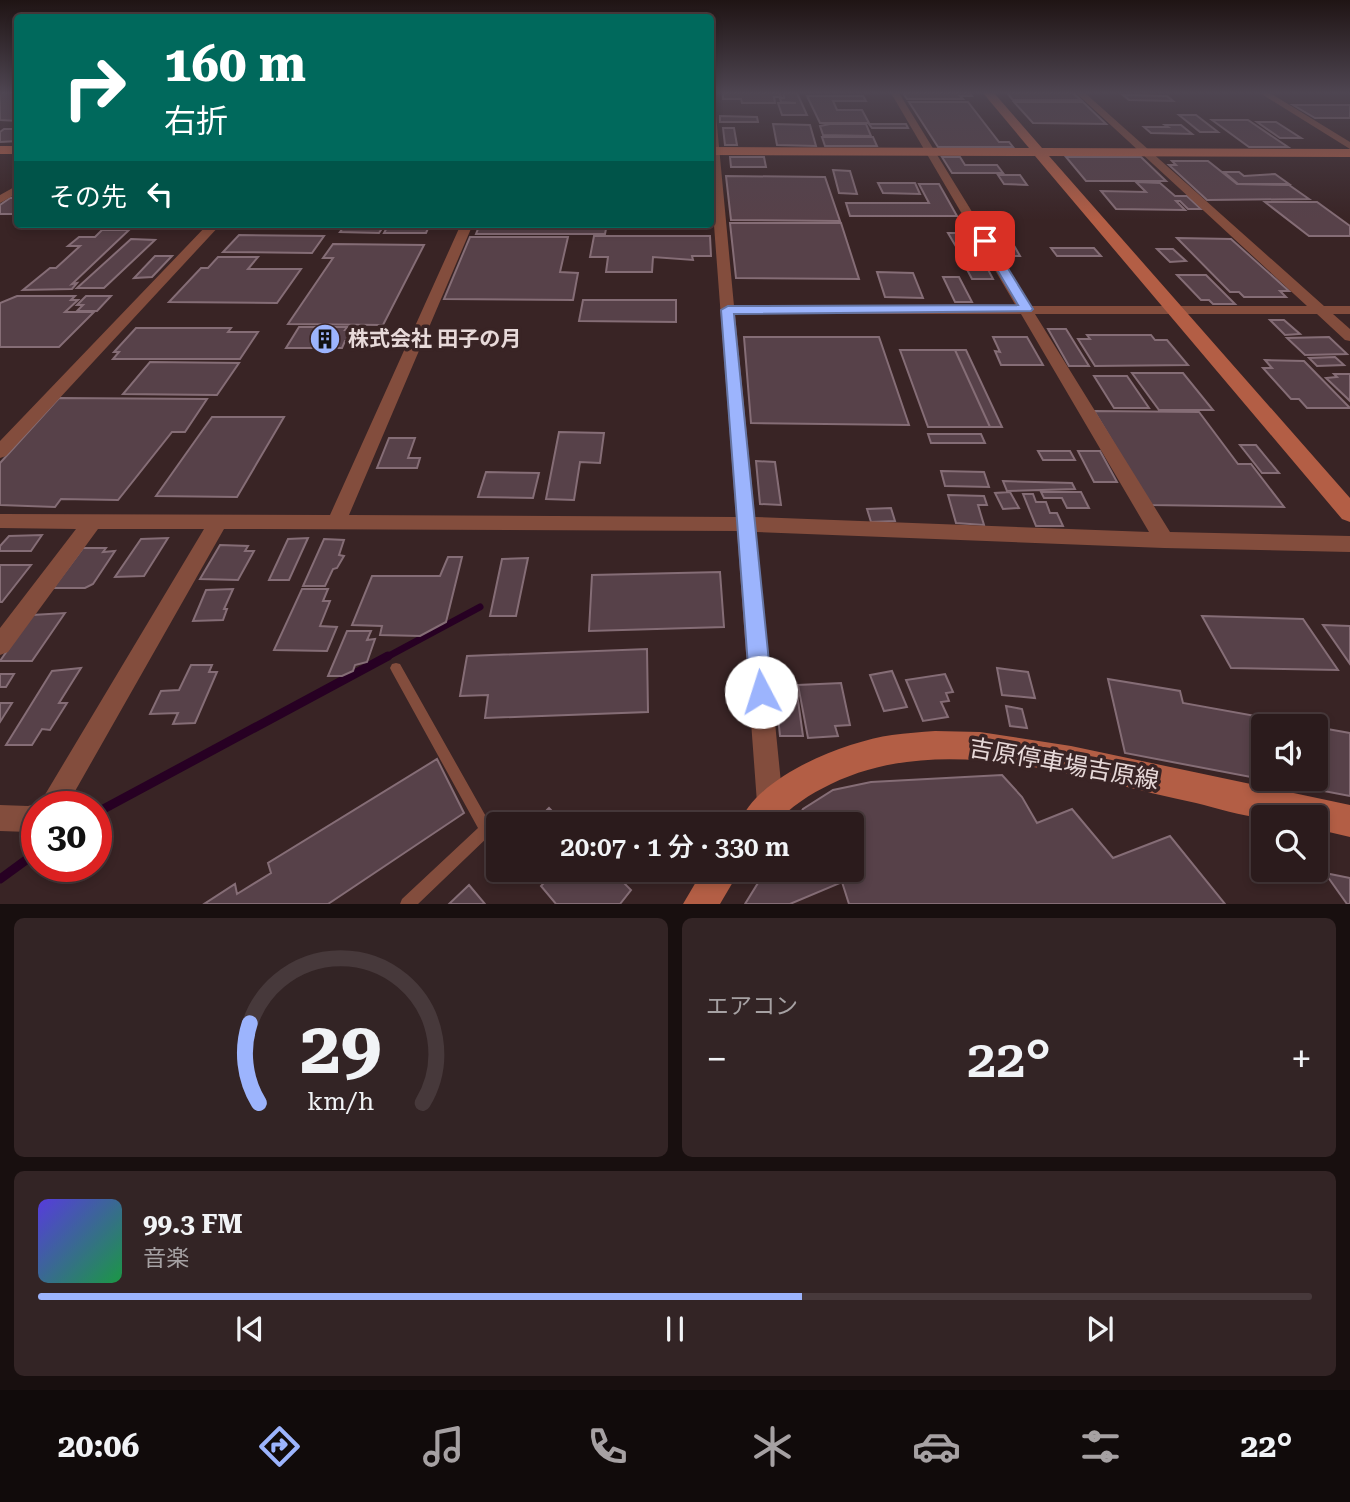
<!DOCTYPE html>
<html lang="ja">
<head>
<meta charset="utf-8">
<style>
	body { margin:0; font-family:"Roboto Serif","Noto Sans JP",serif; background:#332425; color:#f1f3f6; height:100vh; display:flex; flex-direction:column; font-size:26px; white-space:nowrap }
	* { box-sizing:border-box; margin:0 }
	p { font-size:23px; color:#a6a1a3 }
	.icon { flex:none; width:38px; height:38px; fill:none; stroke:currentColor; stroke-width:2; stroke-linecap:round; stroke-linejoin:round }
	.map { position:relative; height:904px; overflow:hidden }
	.panel { display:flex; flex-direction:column; gap:14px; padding:14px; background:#180f0f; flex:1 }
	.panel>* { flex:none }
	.top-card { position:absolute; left:14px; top:14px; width:700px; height:214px; border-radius:7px; box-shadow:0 4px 10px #0003,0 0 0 2px #47393b; background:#00695c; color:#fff; overflow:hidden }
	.fabs { position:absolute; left:1251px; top:714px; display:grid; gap:14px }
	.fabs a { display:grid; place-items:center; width:77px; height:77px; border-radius:7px; background:#2b1b1c; box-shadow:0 4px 10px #0003,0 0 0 2px #47393b; font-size:35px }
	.speed { position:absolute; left:21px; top:791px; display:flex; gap:14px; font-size:35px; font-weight:700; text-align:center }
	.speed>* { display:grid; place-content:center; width:91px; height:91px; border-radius:50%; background:#2b1b1c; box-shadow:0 4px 10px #0003,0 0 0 2px #47393b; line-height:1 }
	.speed .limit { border:10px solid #d22; background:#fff; color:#111 }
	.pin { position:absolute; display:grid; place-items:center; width:60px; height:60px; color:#fff; margin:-30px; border-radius:14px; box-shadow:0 4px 10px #0006 }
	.me { position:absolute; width:77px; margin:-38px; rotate:355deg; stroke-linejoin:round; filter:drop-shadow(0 0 5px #0008) }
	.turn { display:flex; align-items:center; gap:24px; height:147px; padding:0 35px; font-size:32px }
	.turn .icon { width:91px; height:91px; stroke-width:2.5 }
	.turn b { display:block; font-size:49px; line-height:60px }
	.then { display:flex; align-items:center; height:66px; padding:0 35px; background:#0003; gap:14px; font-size:26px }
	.big { font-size:52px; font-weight:600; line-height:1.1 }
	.panel .widget { flex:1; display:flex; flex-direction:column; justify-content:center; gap:10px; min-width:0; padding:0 24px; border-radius:10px; background:#332425 }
	.panel .dial { align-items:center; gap:0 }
	.dial svg { height:182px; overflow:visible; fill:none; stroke:#47393b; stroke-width:7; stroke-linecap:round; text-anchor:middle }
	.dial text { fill:#f1f3f6; stroke:none }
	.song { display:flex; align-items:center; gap:21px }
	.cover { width:84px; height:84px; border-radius:10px; background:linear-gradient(135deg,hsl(250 70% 55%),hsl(140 70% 35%)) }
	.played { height:7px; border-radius:4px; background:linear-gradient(90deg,#9cb4fd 60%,#47393b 60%) }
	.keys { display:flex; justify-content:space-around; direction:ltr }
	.heat { display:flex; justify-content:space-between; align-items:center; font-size:38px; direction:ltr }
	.panel .tiles { flex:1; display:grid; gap:14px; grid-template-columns:1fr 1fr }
	.widget:last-child { grid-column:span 2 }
	.trip { position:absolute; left:486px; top:812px; width:378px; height:70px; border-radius:7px; background:#2b1b1c; box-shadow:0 4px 10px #0003,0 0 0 2px #47393b; font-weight:600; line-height:70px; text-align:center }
	.tabs { display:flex; height:112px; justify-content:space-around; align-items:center; background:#110b0b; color:#a6a1a3 }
	.tabs .icon { width:49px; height:49px }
	.tabs .on { color:#9cb4fd }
	.tabs b { font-size:32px; color:#f1f3f6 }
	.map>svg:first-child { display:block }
</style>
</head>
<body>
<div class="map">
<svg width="1350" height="904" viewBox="0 0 1350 904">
	<rect width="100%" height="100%" fill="#392425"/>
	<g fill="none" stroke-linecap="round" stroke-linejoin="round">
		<path stroke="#270023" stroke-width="7" d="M385,658l95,-51"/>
		<path stroke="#270023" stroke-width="9" d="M96,813l292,-157
			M0,879l37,-27"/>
	</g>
	<path fill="#574149" stroke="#856d76" stroke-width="2" d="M0,93h18v28l-18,-1z
		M723,93h57l1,4h-7l1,6h-33l-1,-4h-18z
		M783,93h14l10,22h-25l-4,-12h18l-15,-1 -1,-4h4z
		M903,93h67l2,3h-12l3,3h-56z
		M1007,93h66l8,7h-68z
		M1123,95l44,1 6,5 -44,-1z
		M807,96h56l3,5h-33l4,9h25l7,13h-49z
		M909,102h59l31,40h10l4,5h-75z
		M1014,102h69l23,22 -73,-1z
		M1293,105h57v13h-35z
		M1179,115h17l22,17h-18z
		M720,116l37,1 1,5h-38z
		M1212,120h36l40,27h-39z
		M1257,122h19l25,16h-21z
		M773,124l37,1 6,21 -39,-1z
		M830,124h36l5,12 -48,-1 -3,-9z
		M869,124h37l2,4h-36z
		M1165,125h16l11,9 -41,-1 -7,-6h24z
		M723,128h11l3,17h-12z
		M4,129h14v12l-18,1v-10z
		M822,137h51l4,9h-52z
		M730,157h34l2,10h-35z
		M942,157h18l5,8h32l6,8h-51z
		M1066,157h75l25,24h-80z
		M1172,161h36l29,23 52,1 20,14 -102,1 -38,-35h7z
		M833,170l17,1 7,23 -18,-1z
		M1224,172h15l5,4 31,-2 14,10h-51z
		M998,175h22l7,10 -23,-1z
		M726,176l99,1 15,44 -109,-1z
		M1136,182l24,1 15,13h12l14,13h-13l-8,-8h-4l9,9 -69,-1 -15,-18 45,1z
		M878,183h37l5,11 -37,-1z
		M919,184h20l18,32h-107l-4,-13h83z
		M10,198h8v16h-18v-9z
		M1265,202h52l33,24v10h-41z
		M730,223h111l18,56 -123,-1z
		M346,224h39l-6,9 -39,-1z
		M389,224h41l-4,9h-42z
		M480,224h127l-2,10h-129z
		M102,230h27l-57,54 5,-1 -5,6 -49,1 27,-22h6l24,-22h-12l11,-9h16z
		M948,233h18l13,22h-18z
		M239,235l85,1 -12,17 -89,-1z
		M594,236h116l1,20h-19l1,4 -40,-3 -1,15h-46l2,-15h-18z
		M470,237h98l-8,35 18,1 -5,27 -129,-1z
		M1177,238l54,1 58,52h-9l6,6h-42l-5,-5h-9z
		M131,239l24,1 -51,48h-27z
		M994,242h18l8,14h-17z
		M333,244l91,1 -41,80 -95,-1 45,-66h-10z
		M1051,248h43l7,8h-44z
		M1157,249h16l13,12 -16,1z
		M155,256h17l-20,21 -18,1z
		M218,257h40l-10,12h53l-24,34 -108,-1 32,-34h7z
		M962,260h21l10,19h-21z
		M877,272l36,1 10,25 -38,-1z
		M1177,275h29l29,29h-22l-4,-4h-8z
		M943,277h16l13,25h-17z
		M17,296h58l-4,4h7l-13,12h29l-35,35h-59v-44z
		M86,296h25l-14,15h-20l6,-6h-6z
		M583,300h93v22l-97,-1z
		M1270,320h14l16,14 -15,1z
		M299,327h48l-2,3h11l-3,6h7l-3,5h-12l-3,7h-56z
		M136,328h95l-3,4h30l-18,27h-127l6,-7h-5z
		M1048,329h18l23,37h-20z
		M1087,335h64l4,5h12l21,25 -93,1 -17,-27h12z
		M744,337h135l30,88 -158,-2z
		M993,337h34l16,28h-42l-6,-14 5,1z
		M1329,337l18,17 -42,1 -18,-17z
		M900,350h55l35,77h-62z
		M955,350h11l36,77h-12z
		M1335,357l9,8 -27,1 -8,-8z
		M1265,360l39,1 46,47h-43l-8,-9h-8l-28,-31h9z
		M150,362l89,1 -22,32 -94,-1z
		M1132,373h51l30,37h-54z
		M1334,374h16v27l-24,-23 11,-1z
		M1094,376h33l22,32h-35z
		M59,398l148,1 -22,33h-13l-54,68 -57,-1 -6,8 -55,-2v-42z
		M1094,411l105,1 39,52h13l33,43 -134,-2z
		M212,417h72l-47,80 -81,-1z
		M559,432l45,1 -4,30 -20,-1 -6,38 -28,-1z
		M928,434h53l4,9h-54z
		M389,438h26l-7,20h12l-3,10h-40z
		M1240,445h16l23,28h-17z
		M1038,451h32l5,9h-32z
		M1078,451h22l17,31h-23z
		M756,461l19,1 6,43 -21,-1z
		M941,471l43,1 5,15 -44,-1z
		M486,472l53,1 -6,25 -55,-1z
		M1003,481l69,2 3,6 -68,2z
		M1010,492l9,16 -16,1 -8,-16z
		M1041,492h40l8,16h-22l-5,-10h-18z
		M1023,494h10l3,8h10l4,11h7l6,13h-27z
		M948,495l36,1 3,9h-9l6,20 -28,-2z
		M891,508l4,13 -24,1 -4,-13z
		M42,535l-11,16h-31v-5l9,-10z
		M168,538l-24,38 -29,1 26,-38z
		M308,538l-19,42h-20l19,-41z
		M324,539l20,1 -5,15 5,1 -7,12 -4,1 -8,17h-22z
		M220,545l28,1 -3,5h9l-16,29 -38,-1z
		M83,548h23l-3,4 12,-1 -22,33 -8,4h-32z
		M448,557h14l-16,65 -26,14 -40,-1 2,-9 -30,-1 20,-49h68z
		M528,558l-12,58h-26l12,-57z
		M0,565h31l-29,37h-2z
		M720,572l4,55 -135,4 3,-56z
		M233,589l-9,20h3l-4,11 -30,1 13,-31z
		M302,589h26l-5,12h7l-10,25 17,1 -10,24 -53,-1z
		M65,613l-33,48h-32l32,-46z
		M1202,616l101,3 35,51 -107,-2z
		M1323,625l27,1v38z
		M347,631h24l-4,9 8,-1 -8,23 -12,3 -2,6 -11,5h-14z
		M647,649l1,63 -163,6 3,-23 -28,1 7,-40z
		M191,665h21l-3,7h8l-22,51 -22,1 5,-11 -28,1 11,-23 18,-1z
		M81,668l-22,35h8l-17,27 -8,-1 -10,16h-26l46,-74z
		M997,668l31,4 7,26 -33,-3z
		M892,671l15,36 -23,4 -14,-36z
		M0,674h14l-8,13h-6z
		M945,674l8,18 -7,1 3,8 -8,1 7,15 -25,4 -17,-41z
		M1108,679l72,12 3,12 128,23h-47v53h52v-52l34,6v63l-225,-43z
		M841,683l9,42 -15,1 3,10 -30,2 -10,-53z
		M775,686h21l7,50h-23z
		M0,703h12l-12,19z
		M1006,706l16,3 5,19 -17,-2z
		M437,759l27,54 -136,91h-124l31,-20 2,10 34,-21 -3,-10z
		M1002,775l20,22 15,26 35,-14 41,49 57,-22 55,68h-376l-7,-22 -52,22h-45l21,-34h86v-46h-58l9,-15 30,-19 38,-8z
		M549,808l15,16h-31z
		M522,870h21l-11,11z
		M556,870h55l20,20 -11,14h-64l-15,-18z
		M1325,873l25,5v26h-3z
		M469,885l16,19h-36z"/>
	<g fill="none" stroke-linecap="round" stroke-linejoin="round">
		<path fill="#834d3d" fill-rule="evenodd" d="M396,663l4,1 93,165 -2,5 -73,70h-18l2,-5 76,-71 -86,-156 -2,-4 2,-4z"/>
		<path fill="#834d3d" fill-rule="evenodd" d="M891,93h8l131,213h277l-231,-213h9l239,213h26v8h-17l17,15v12l-5,-1 -28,-26h-282l135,218 180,4v16l-186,-4 -408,-16 27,271 -4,9 -9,4 -9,-4 -4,-9 -20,-272 -513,-2 -158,278h-29v22l-8,3 -29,-1v-26l28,1 12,-3 164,-274h-106l-90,123 -8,3v-27l76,-99 -76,-1v-14l330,1 131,-291h12l-124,291 387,2 -26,-345v-71l5,3 19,202h282zM735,314h286l128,218 -394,-15z
			M1260,93h10l80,49v7z
			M18,185v8l-18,10v-8z
			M208,224h13l-215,232 -6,2v-17z"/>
		<path fill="#b35e45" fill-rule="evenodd" d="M983,93h11l48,55 308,1v8l-301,-1 301,342v24l-8,-3 -307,-363 -325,-1v-8l319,1z
			M0,146h18v8h-18z
			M935,731l45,1 91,14 279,59v32l-34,-8v-12c-17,0 -36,2 -53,1 -22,-2 -46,-10 -67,-15 -116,-24 -251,-74 -365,-19 -21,10 -41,23 -56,40h-36c18,-48 105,-82 153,-89 14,-2 29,-3 43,-4z
			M703,870h37l-20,34h-37z"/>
	</g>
	<linearGradient id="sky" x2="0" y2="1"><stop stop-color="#1f1414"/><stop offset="0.42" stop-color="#4e4551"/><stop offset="1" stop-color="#4e4551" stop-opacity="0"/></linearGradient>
	<rect width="1350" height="220" fill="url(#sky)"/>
	<path fill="#9cb4fd" stroke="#6575a4" stroke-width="2" d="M985,238l6,3 42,68 -2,2 -297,3 38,378 -4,7 -7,2 -8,-2 -3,-7 -29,-382 7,-4 290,-1 -38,-64z"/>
	<defs>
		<g id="building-disc" transform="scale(1.575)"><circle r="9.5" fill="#9cb4fd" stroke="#392425"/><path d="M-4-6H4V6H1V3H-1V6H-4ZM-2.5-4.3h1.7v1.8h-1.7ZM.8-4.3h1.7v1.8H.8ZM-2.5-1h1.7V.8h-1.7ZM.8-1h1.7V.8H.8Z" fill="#111"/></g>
	</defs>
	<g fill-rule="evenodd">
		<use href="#building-disc" x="325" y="339"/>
	</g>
	<g text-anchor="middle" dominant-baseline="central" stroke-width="7" stroke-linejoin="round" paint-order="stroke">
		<g font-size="21" font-weight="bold" fill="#e7d9d9" stroke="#392425" text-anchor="start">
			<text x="348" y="339">株式会社 田子の月</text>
		</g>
		<g font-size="24" fill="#e7d9d9" stroke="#392425">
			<text transform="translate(1064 764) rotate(10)">吉原停車場吉原線</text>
		</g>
	</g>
</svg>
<div class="fabs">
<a><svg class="icon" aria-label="sound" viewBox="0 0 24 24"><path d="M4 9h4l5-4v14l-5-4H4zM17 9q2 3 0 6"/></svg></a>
<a><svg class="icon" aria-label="search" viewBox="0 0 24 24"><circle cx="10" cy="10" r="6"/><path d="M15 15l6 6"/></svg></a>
</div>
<div class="speed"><div class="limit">30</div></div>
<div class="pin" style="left:985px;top:241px;background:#d93025"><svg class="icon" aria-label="arrive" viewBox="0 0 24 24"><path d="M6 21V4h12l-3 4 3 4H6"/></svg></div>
<svg class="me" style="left:761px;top:692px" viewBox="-20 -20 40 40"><circle r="19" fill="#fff"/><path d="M0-13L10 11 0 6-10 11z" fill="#9cb4fd"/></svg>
<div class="trip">20:07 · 1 分 · 330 m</div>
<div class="top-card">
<div class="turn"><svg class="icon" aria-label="right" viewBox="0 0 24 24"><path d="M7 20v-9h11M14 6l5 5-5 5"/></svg><div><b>160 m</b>右折</div></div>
<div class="then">その先<svg class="icon" aria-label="left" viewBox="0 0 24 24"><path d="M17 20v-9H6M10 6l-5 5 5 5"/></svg></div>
</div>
</div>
<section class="panel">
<div class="tiles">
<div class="widget dial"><svg viewBox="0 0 100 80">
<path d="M14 69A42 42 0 1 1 86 69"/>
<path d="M14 69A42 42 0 0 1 10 34" stroke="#9cb4fd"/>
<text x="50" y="56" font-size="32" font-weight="700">29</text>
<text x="50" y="72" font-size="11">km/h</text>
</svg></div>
<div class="widget"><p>エアコン</p>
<div class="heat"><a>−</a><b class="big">22°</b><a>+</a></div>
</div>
<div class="widget">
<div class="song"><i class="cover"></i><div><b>99.3 FM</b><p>音楽</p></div></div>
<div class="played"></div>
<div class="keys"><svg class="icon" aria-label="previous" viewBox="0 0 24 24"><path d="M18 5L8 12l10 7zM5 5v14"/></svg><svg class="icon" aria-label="pause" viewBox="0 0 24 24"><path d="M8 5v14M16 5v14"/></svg><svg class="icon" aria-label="next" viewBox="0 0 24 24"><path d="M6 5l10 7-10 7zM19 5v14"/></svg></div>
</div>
</div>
</section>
<nav class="tabs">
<b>20:06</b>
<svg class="icon on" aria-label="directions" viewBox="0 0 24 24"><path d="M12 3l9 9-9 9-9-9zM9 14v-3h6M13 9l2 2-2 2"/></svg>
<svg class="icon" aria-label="music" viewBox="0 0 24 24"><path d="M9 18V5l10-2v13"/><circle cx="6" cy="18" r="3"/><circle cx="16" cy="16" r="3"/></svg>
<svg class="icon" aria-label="phone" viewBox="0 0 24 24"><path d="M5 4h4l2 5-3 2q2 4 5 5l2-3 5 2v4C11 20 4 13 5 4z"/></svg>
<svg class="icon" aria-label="climate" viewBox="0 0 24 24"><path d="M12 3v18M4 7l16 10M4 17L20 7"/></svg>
<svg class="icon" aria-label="car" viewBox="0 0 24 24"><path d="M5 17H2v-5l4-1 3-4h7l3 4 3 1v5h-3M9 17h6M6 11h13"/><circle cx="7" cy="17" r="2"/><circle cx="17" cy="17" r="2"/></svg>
<svg class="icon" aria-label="filters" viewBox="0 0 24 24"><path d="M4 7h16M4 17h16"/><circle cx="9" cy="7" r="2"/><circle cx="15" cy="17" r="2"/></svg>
<b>22°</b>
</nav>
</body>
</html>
